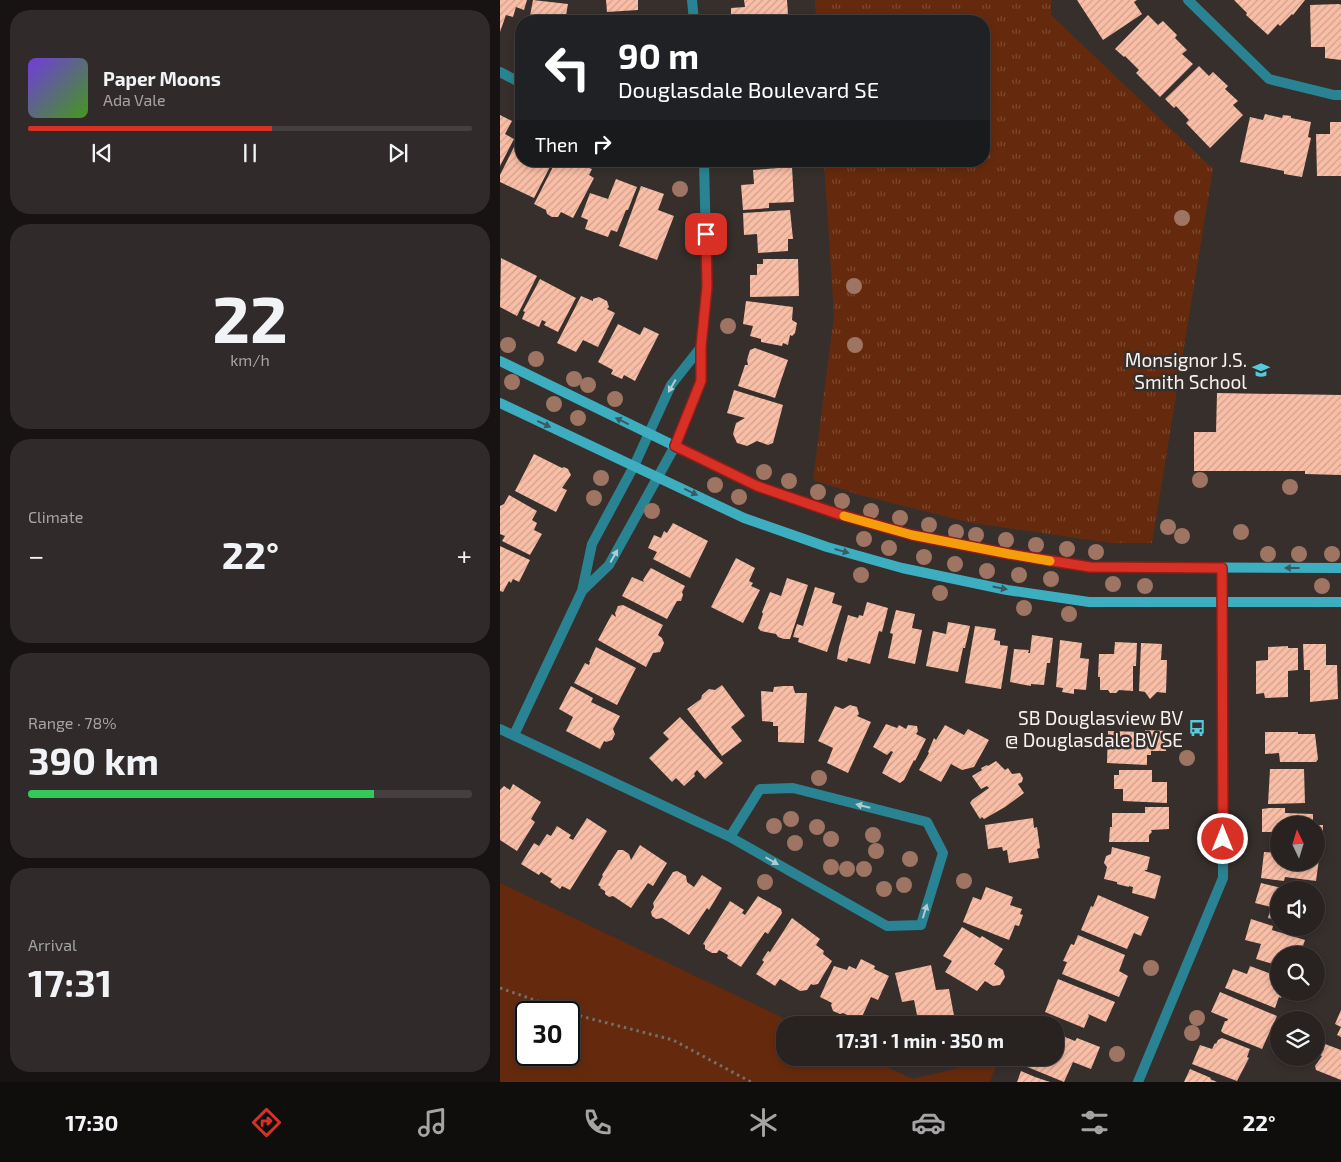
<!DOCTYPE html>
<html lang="en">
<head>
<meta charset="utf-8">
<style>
	body { margin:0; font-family:"Exo 2",sans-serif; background:#302b2a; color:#f1f3f6; height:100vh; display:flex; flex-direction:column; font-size:19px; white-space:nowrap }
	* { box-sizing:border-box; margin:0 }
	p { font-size:16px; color:#a5a4a5 }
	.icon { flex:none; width:28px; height:28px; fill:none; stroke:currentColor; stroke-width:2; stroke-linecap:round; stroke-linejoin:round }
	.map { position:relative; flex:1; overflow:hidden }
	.panel { display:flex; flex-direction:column; gap:10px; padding:10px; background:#161312; width:500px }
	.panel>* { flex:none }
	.top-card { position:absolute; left:15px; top:15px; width:475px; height:152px; border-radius:20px; box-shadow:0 2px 8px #0003,0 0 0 1px #44403f; background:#202124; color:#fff; overflow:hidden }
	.needle { width:32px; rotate:356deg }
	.controls { position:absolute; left:770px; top:816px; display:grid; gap:10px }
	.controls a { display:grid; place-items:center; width:55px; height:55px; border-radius:50%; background:#282321; box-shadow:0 2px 8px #0003,0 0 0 1px #44403f; font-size:25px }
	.speed { position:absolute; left:15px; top:1001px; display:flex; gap:10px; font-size:25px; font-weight:700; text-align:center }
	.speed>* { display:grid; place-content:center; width:65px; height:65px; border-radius:50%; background:#282321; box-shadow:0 2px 8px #0003,0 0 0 1px #44403f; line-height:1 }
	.speed .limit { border:2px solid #111; border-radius:8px; background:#fff; color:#111 }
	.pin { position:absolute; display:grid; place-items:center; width:42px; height:42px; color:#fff; margin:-21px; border-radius:10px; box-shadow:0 2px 8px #0006 }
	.me { position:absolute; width:55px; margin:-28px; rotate:0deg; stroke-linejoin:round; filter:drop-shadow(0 0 4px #0008) }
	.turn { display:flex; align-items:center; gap:18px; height:105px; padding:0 20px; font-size:22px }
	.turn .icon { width:65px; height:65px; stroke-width:2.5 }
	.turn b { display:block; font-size:35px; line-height:42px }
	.then { display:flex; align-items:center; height:48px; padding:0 20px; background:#0003; gap:10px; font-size:19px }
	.big { font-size:38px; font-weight:700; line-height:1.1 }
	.panel .tile { flex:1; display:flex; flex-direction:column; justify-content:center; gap:8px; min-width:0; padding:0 18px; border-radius:20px; background:#302b2a }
	.panel .dial { align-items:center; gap:0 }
	.dial b { font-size:65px; line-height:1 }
	.song { display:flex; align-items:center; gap:15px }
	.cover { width:60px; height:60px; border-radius:8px; background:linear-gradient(135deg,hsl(260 70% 55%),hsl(100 70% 35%)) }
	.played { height:5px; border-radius:2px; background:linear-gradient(90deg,#d93025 55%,#44403f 55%) }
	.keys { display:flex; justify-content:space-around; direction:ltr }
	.heat { display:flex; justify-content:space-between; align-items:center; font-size:28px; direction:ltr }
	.charge { height:8px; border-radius:4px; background:linear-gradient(90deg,#34c759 78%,#44403f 0) }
	.trip { position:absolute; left:276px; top:1016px; width:288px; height:50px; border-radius:20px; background:#282321; box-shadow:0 2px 8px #0003,0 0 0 1px #44403f; font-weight:700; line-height:50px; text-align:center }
	.menu { display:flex; height:80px; justify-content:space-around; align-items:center; background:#100e0d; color:#a5a4a5 }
	.menu .icon { width:35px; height:35px }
	.menu .on { color:#d93025 }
	.menu b { font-size:22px; color:#f1f3f6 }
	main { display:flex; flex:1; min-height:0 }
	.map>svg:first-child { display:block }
</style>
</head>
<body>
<main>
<section class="panel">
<div class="tile">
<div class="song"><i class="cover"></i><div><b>Paper Moons</b><p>Ada Vale</p></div></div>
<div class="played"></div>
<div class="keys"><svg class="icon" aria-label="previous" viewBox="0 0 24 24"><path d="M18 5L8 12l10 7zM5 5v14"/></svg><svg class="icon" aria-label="pause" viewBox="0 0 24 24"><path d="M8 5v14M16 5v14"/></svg><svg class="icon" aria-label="next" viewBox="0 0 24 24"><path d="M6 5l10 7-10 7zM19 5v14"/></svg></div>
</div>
<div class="tile dial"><b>22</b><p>km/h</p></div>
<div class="tile"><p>Climate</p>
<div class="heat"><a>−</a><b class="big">22°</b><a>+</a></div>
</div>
<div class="tile"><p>Range · 78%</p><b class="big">390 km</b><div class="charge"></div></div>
<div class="tile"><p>Arrival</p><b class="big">17:31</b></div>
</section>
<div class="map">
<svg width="841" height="1082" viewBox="0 0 841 1082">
	<defs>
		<pattern id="park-tufts" width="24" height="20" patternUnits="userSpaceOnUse" patternTransform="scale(1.25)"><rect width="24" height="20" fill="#652a0d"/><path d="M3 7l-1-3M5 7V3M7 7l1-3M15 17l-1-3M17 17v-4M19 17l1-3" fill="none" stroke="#7c4931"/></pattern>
		<pattern id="building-hatch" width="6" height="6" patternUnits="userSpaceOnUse" patternTransform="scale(1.25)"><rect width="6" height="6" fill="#fabea6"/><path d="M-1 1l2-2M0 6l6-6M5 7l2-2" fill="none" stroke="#cea18e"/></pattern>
	</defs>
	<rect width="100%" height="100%" fill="#362f2c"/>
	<path fill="#652a0d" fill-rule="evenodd" d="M0,883l298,142h-13v33h82l46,21 86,-21 -9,24h-490zM26,1012h43v43h-43z"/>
	<path fill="url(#park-tufts)" d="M315,0h236v15l162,154 -61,374h-41l-139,-20 -112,-28 -47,-15 21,-165 -10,-154h160v-140h-168z"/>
	<path fill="url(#building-hatch)" d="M0,0h27l-3,10 -8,-3 -3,10 -7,-2 -6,17z
		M33,0l35,4 -3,17h-36z
		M106,0h32v10l-31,2z
		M244,0h43l1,14h-9l1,7h-49v-13l14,-1z
		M577,0h60l-3,2 8,12 -39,26z
		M734,0h71l-12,15 -1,-1 -12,12 -2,-2 -10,11 -22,-20 1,-2z
		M839,4l2,1v55l-16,-2v-11h-14l-1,-42z
		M140,15l1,6h-36l-1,-4z
		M648,15l10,10 5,-4 14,14 -2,3 12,12 -5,4 11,10 -33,33 -24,-24 3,-3 -14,-14 -1,1 -9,-8z
		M699,66l10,10 4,-4 15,14 -3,3 13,12 -5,4 10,10 -33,33 -24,-25 3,-3 -13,-14 -2,2 -9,-9z
		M765,114l17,4 1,-3 8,1v2l20,4 -3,15 3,1 -9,39 -18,-3v-3l-44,-9 10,-45 13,3z
		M0,115l12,6 -7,13 9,5 -14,27z
		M830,122h11v54h-24l-1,-42h14z
		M16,143l5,3v15h32l-19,37 -34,-16v-7z
		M56,161h28l-1,2 7,3 -1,2 3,1 -3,6 5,3 -21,40 -12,-6 -3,5h-6l-5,-3 -1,-4 -12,-6z
		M292,167l2,35 -25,1v5l-26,2 -2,-25 13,-1 -1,-14z
		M116,179l21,8 -9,23h-2l-9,22 -6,-2 -3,7 -23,-8 3,-9 -7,-3 9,-24 18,6z
		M141,186l23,8 -6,16 16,6 -17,44 -38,-14z
		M290,210l3,29h-5v12l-30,2 -1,-19 -13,1 -1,-22z
		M1,258l36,18 -20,40 -17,-9z
		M263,259h35l1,37 -49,1v-22h7v-11h6z
		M40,279l36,19 -18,34 -14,-7 2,-3 -4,-2 -3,7 -17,-8 3,-7 -2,-1z
		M81,296l12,5v-2l6,-2 8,4 2,6 -2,2 8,4 -17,34 -15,-7 -7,12 -19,-9z
		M246,301l47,6 -1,13 5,3 -2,10 -3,3 -2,-1 -2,10 -5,-2 -1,3 -21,-4v-3l-11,-3 3,-10 -10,-2z
		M118,324l22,11 4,-8 15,7 -24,47 -11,-6 -2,4 -11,-5 2,-4 -15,-8z
		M255,348l33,12 -13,38 -37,-12 7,-21h3l-1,-5 3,-10z
		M234,390l49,15 -10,38 -5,2 -11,-4 -10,5 -10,-3 -4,-9 3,-11 9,-5 -18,-5z
		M717,393l124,2v80l-36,-1v-3h-111v-39h22z
		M34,454l28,14 2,-1 4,2 3,6 -9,13 5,2 -11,22 -41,-21z
		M9,495l28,16 -5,9 5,3 -3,7 8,4 -12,21 -28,-14 3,-5 -5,-2v-28l4,-2z
		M173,523l35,18 -18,37 -37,-19 4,-7 -9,-4 6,-13 7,3 3,-7 3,2z
		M0,546l30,14 -11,22 -6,-3 -2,4 -2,-2 -6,11 -3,-1z
		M236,558l19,10 -6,13 4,2 -2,3 9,4 -17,33 -32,-16z
		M151,568l34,18 -3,6 1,3 -2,6h-4l-10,18 -45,-23 10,-19 12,5 -1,-2 7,-11z
		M287,578l21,7 -18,54h-6l-6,-2 -2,-3 -15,-3 -3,-3 5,-14 -1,-2 8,-20 11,4z
		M315,587l20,6 -3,10 10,3 -15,46 -29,-10 1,-4 -6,-1 4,-13 6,2z
		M367,602l21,6 -6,24 -3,-1 -9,33 -22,-6 -1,4 -10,-3 2,-12 9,-32 10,3 1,-3 4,1z
		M123,605l40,20 -5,10 4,3 2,5 -4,9 -7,1 -7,14 -48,-27 14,-26 4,3 -1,-4 3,-7z
		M396,610l19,4 -3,14 10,2 -7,34 -27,-6 5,-24 -3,-1z
		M448,622l22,4 -5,22h-2l-5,24 -32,-6 7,-35 13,3z
		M475,626l21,3 -2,11 6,1v4l8,1 -7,43 -36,-6z
		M532,635l21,3 -3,25h-3l-3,22 -13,-1v2l-21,-4 4,-33 15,1 -1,3h2z
		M560,640l22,3 -2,15 9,1 -3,31 -12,-1v5l-12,-2 1,-4 -7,-1z
		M615,642l22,1 -1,23h-3v25l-14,-1 -3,3h-6l-2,-3h-8v-13h-2l1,-23h15z
		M641,643l21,1 -1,16h6l-1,33 -9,-1 -7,7 -5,-7 -6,-1z
		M803,644h23v21h11l1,34 -28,3v-32h-6z
		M788,646v2h10v22l-10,1v26l-23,1 -1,-5 -8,1v-33l12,-1v-13z
		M96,647l40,21 -19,37 -43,-22 11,-20 4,2 1,-3h-1z
		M222,685l23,31 -14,11 11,14 -20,15 -35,-47 14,-10 1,-4 7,-6 6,1z
		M71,686l22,12 -2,4 29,14 -7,13 2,5 -3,6 -6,2 -2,-1 -4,8 -34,-18 7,-14 -14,-8z
		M284,686h9l2,7h12l-3,50 -26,-1v-16h-5v-4l-11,-1 -1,-30 12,1 1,-5z
		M350,705l7,2 2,7 -2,2 14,6 -23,51 -21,-10 6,-15 -15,-7 17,-35 8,3z
		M180,717l43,46 -18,16 -8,-9 -3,4 1,2 -11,10 -8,-8 -4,4 -23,-24 20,-19 -6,-6z
		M386,724l11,4 2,-3 7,4 2,-4 9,1 1,5 -2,3 10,5 -11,22 -1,-1 -10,20 -4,3 -18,-10 11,-21 -2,-1 -4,4 -14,-8z
		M445,725l19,10 4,-6 21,11 -15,27 -12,3 -11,-6 -10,18 -22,-12 10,-17 -1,-1 6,-14 2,2z
		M645,730l22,1 -1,20h-15v4h-4v10l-40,-2 1,-32 37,1z
		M765,732h33v2h17l3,25 -2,3h-36l-1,-9 -14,1z
		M496,761l9,9 3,-2 4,6 8,-1 3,5 -1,4 -4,2 6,9 -19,14 -21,12 -2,-2 -2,2 -10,-16 2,-3 17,-12 -2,-2 -6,3 -9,-13 10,-6 -1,-2 6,-3 1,1z
		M770,769h34l1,34 -37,1z
		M619,770h33v12h15v21l-44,-2v-12h-9v-14h5z
		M13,784l28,18 -10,17 4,3 -18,29 -17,-11v-50l4,-4 6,4z
		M645,807h24v22l-18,1 1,2 -3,3v7h-40l1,-15h2v-14h33z
		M769,808h16v5l28,1v11h-34v7h-17v-23z
		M87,818l20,13 -37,59 -8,-4 -2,3 -10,-7 2,-3 -11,-7 -2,3 -18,-11 13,-21 5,3 8,-12 4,2 6,-10 14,9 -2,3 4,2z
		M533,818l1,10 3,-1 3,21 -3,1 2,9 -30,5 -2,-13 -4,1 -1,-4 -14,2 -3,-24z
		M816,825h7v16h-7z
		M140,845l27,18 -14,23 -5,-3 -17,25 -18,-12 -4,1 -4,-3v-3l-5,-3 1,-1 -3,-2 5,-9 -1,-1 16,-25h5l6,4 2,6z
		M612,847l38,10 -3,13h-2v1l16,5 -6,23 -23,-6 1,-6 -4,-1v1l-12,-3v-2l-13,-3 3,-12 -3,-4 2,-7 5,-2z
		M764,852l15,1v9h37v-10h4l-4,29 -31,-4 -1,4 -23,-3z
		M177,871l9,5 1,6 7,5 8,-12 20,13 -13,22 -2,-2 -18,27 -27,-17 -6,1 -4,-3 -1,-4 3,-5 -1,-4 20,-31z
		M761,883l25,6 -7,1v31l-11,-3 3,-11 -16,-4z
		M486,887l27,10 -3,8 12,4 -2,5 3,1 -4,11 -4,-1 -6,15 -46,-18 10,-25 8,3z
		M598,895l51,22 -8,19 -7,-3 -7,16 -46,-19 10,-24 2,1z
		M258,896l23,13 1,4 -14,21 -3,-2 -24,35 -14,-9 1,-3 -9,-5 -2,3h-5l-7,-4v-4l-2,-1 27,-43 14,9 -2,3 3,2z
		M292,918l28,21 -4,6 8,6 -1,3 9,7 -14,23 -5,1 -2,-1 -4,6 -7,1 -20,-12 -5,7 -19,-12 8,-12 -2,-2 6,-9 2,1z
		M751,919l22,7 -1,4 33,10 -4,12 3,3h-25v11l-23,-7 5,-15 -16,-4z
		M462,927l18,11 2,-2 21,13 -9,15 9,6 2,7 -5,8 -7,1 -8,-5 -8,10 -32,-19 7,-11 -9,-5z
		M578,935l47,20 -6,16 9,5 -9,21 -57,-23 5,-12 -4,-1 8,-17 3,1z
		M361,959l14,7 -1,3 15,7 -11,24 -7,-3 -11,24 -17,-8 -3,1 -7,-3 -2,-6 1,-2 -12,-6 14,-31 13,4 2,-4 7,3z
		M431,965l5,25 13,-1 6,32 -18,4h-18l-5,-25 -12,2 -7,-29z
		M750,966l29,11v15h4l-2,6 -2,-1 -4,11 -50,-20 8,-19 14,5z
		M558,979l57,23 -9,20 -18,-8 1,2 -5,12 -39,-16z
		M720,992l57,24 -15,33 -39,-16 -2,-2 4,-10h2l1,-2 -17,-7z
		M841,1010v27l-4,-2 4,-8 -6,-3z
		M555,1033l20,8 2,-3 23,9 -9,22 -18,-7 -9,20 -39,-16 3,-8h27z
		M722,1038l28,11 -3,8 2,1 -12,23 -45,-17 8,-19 12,4 3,-6 1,1 2,-4z
		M825,1044l16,6v30l-25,-10 -1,-4 7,-10 -2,-1 -3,-5 3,-4z
		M690,1069l21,9 -1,1 7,3h-33z
		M521,1071l14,6 15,5h-33z"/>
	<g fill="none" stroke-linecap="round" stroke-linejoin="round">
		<path stroke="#756f6c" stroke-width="3" stroke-dasharray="2.5 4" stroke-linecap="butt" d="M0,988l84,29 89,23 78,42"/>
		<path stroke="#2a8392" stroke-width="10" d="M192,0l2,21
			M688,0l81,79 65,16h7
			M0,72l21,11
			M161,161l3,2 40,-1
			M82,591l27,-26 66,-119 26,-65v-34l6,-60 -3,-126
			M0,729l230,108 157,89 34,-1 22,-72 -16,-31 -134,-34 -33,1 -30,48
			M14,735l68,-144 10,-47 42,-78 37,-81 30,-38
			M638,1082l85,-204 -1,-310"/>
		<path stroke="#3dadc0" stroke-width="10" d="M0,361l257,125 81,28 74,21 97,19 81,13 251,1
			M0,403l244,115 83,29 75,21 105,22 82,12h252"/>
	</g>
	<g fill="#9e7462">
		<circle cx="180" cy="189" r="8"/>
		<circle cx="682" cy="218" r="8"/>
		<circle cx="354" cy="286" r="8"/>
		<circle cx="228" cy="326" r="8"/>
		<circle cx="8" cy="345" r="8"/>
		<circle cx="355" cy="345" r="8"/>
		<circle cx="36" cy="359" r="8"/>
		<circle cx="74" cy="379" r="8"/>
		<circle cx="12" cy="382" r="8"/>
		<circle cx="88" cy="385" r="8"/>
		<circle cx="115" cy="399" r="8"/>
		<circle cx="54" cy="404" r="8"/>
		<circle cx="78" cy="418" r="8"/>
		<circle cx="264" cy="472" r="8"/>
		<circle cx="101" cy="478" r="8"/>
		<circle cx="700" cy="480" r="8"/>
		<circle cx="289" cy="481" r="8"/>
		<circle cx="215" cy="485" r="8"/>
		<circle cx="790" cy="487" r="8"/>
		<circle cx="318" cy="492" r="8"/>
		<circle cx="239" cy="497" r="8"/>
		<circle cx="94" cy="498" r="8"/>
		<circle cx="342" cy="501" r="8"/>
		<circle cx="152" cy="511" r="8"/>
		<circle cx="371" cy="511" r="8"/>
		<circle cx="400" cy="518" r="8"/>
		<circle cx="429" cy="525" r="8"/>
		<circle cx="668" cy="527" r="8"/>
		<circle cx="456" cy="532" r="8"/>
		<circle cx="741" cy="532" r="8"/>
		<circle cx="476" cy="535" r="8"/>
		<circle cx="682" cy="536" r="8"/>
		<circle cx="364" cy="539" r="8"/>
		<circle cx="506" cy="540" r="8"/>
		<circle cx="536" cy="545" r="8"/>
		<circle cx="389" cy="548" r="8"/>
		<circle cx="567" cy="549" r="8"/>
		<circle cx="596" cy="552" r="8"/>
		<circle cx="768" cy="554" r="8"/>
		<circle cx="799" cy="554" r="8"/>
		<circle cx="832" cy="554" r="8"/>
		<circle cx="424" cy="557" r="8"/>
		<circle cx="455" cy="564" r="8"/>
		<circle cx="487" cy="571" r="8"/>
		<circle cx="361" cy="575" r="8"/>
		<circle cx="519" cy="575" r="8"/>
		<circle cx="551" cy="579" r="8"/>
		<circle cx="613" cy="584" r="8"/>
		<circle cx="645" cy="586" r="8"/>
		<circle cx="822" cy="586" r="8"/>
		<circle cx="440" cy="593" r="8"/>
		<circle cx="524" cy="608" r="8"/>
		<circle cx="569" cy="614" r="8"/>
		<circle cx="687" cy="758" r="8"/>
		<circle cx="319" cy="778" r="8"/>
		<circle cx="291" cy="819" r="8"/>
		<circle cx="274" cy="826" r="8"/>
		<circle cx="317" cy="827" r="8"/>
		<circle cx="373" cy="835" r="8"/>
		<circle cx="331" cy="839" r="8"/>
		<circle cx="295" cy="843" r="8"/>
		<circle cx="376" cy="851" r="8"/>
		<circle cx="410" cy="859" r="8"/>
		<circle cx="331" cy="867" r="8"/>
		<circle cx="347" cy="869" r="8"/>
		<circle cx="364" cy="869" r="8"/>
		<circle cx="464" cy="881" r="8"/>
		<circle cx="265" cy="882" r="8"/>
		<circle cx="404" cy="885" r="8"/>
		<circle cx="384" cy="889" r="8"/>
		<circle cx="651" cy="968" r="8"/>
		<circle cx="697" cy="1018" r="8"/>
		<circle cx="692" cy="1033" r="8"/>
		<circle cx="617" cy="1054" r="8"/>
	</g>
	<defs><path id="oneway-solid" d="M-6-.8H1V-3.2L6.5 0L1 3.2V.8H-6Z" transform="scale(1.25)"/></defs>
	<g fill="#b0ccd0">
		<use href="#oneway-solid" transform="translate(172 386) rotate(120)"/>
		<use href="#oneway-solid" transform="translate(114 556) rotate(-61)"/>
		<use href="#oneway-solid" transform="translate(363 806) rotate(-166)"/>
		<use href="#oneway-solid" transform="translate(272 861) rotate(30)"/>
		<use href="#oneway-solid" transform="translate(425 911) rotate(-73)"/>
	</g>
	<g fill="#385b60">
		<use href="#oneway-solid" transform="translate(122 421) rotate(-154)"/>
		<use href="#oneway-solid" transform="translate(44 424) rotate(25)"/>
		<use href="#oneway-solid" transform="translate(191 492) rotate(26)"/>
		<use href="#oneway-solid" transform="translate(342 551) rotate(16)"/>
		<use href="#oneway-solid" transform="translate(792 568) rotate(180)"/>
		<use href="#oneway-solid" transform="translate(500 588) rotate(11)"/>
	</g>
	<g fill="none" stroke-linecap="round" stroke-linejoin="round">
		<g stroke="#8d1f18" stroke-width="12">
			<path id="route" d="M206,234l1,53 -6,60v34l-26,65 82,40 81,28 74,21 97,19 81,13 132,1 1,271"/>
		</g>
		<use href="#route" stroke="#d93025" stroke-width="9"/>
		<path stroke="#f59e0b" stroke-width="9" d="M344,516l68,19 97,19 41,7"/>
	</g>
	<defs>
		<g id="school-bare" transform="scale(1.35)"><path d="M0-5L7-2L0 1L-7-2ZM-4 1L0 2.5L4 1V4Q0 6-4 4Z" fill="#55cade" stroke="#362f2c" stroke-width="2.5" paint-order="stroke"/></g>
		<g id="bus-bare" transform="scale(1.35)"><path d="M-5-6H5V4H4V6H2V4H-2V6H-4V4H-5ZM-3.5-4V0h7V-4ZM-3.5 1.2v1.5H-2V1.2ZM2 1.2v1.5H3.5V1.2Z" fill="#55cade" stroke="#362f2c" stroke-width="2.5" paint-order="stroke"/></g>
	</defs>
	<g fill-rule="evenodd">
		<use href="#school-bare" x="761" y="370"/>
		<use href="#bus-bare" x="697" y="728"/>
	</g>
	<g text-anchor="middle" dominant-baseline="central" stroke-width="5" stroke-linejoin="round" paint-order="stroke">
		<g font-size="19" fill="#f8f3f1" stroke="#362f2c" text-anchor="end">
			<text x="747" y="359">Monsignor J.S.<tspan x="747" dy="22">Smith School</tspan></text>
			<text x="683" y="717">SB Douglasview BV<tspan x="683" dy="22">@ Douglasdale BV SE</tspan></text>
		</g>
	</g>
</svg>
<div class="controls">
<a><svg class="needle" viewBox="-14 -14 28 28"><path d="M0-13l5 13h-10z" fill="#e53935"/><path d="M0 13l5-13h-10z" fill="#a5a4a5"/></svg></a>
<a><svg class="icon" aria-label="sound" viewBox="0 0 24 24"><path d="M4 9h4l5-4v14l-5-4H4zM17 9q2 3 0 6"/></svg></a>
<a><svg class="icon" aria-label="search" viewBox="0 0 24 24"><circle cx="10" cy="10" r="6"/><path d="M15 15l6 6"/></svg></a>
<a><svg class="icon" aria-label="layers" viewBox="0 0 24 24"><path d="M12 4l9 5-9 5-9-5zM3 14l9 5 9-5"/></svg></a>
</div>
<div class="speed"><div class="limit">30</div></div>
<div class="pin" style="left:206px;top:234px;background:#d93025"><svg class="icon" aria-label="arrive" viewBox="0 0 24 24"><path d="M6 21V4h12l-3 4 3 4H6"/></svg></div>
<svg class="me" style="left:723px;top:839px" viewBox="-20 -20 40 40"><circle r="17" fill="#d93025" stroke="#fff" stroke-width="3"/><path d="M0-11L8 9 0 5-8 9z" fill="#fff"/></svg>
<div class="trip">17:31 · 1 min · 350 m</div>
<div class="top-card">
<div class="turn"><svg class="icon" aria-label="left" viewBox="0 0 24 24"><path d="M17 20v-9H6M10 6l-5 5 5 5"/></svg><div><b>90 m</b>Douglasdale Boulevard SE</div></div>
<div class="then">Then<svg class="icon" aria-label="right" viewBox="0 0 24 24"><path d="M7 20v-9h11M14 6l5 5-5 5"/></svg></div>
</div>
</div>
</main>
<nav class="menu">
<b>17:30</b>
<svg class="icon on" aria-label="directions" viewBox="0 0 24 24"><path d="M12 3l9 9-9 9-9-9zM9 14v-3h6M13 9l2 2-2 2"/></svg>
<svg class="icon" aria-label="music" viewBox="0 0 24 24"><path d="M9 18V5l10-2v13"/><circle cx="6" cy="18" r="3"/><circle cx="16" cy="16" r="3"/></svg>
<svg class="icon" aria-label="phone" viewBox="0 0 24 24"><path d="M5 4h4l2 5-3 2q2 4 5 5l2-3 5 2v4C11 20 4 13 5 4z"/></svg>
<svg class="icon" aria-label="climate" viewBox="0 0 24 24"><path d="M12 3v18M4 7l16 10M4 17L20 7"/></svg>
<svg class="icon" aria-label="car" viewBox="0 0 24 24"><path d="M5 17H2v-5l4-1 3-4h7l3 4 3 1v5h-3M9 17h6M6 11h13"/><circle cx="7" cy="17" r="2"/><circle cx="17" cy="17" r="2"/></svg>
<svg class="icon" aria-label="filters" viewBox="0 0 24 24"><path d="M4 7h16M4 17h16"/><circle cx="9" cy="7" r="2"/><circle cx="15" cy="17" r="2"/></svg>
<b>22°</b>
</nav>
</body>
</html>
